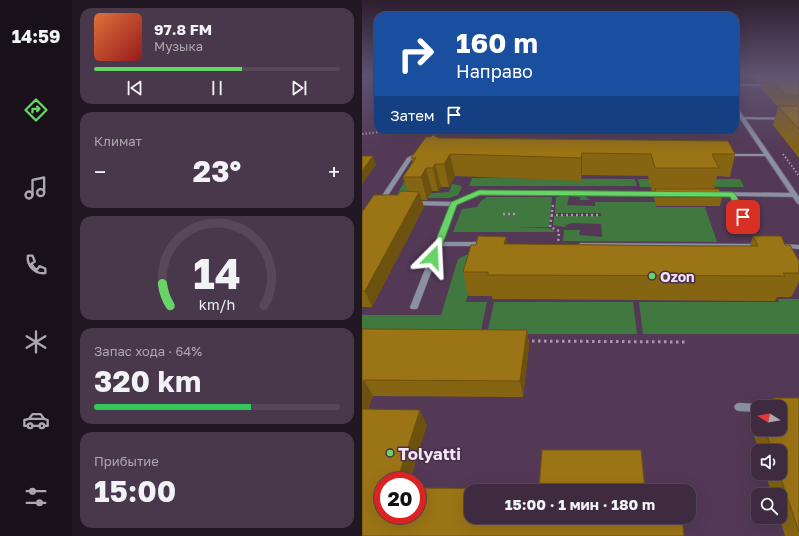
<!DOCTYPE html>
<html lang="ru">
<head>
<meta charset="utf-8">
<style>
	body { margin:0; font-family:"Golos Text",sans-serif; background:#49374b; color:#f1f3f6; height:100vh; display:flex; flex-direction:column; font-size:15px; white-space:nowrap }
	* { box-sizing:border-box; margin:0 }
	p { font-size:13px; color:#ada7b1 }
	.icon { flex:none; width:22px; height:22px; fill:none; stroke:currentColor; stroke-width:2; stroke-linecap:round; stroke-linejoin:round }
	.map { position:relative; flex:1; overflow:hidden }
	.details { display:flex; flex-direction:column; gap:8px; padding:8px; background:#221823; width:290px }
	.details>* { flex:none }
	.hud { position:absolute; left:12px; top:12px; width:365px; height:122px; border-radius:12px; box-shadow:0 4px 16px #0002,0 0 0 1px #574759; background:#1a4fa0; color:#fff; overflow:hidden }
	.needle { width:26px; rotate:281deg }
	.buttons { position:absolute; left:389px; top:400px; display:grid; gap:8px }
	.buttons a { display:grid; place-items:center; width:36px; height:36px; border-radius:8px; background:#3e2b40; box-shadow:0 4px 16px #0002,0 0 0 1px #574759; font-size:20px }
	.speed { position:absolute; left:12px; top:472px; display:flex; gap:8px; font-size:20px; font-weight:700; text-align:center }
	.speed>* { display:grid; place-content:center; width:52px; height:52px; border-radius:50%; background:#3e2b40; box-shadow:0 4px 16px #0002,0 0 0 1px #574759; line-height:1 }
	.speed .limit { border:6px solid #d22; background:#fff; color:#111 }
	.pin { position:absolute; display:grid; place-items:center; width:34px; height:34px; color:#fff; margin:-17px; border-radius:8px; box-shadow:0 2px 6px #0006 }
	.me { position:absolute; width:44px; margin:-22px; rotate:21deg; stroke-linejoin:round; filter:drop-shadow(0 0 3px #0008) }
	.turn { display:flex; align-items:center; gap:14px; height:84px; padding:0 16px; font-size:18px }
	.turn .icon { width:52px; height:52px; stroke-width:2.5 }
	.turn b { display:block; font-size:28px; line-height:34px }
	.then { display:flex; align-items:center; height:38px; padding:0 16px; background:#0003; gap:8px; font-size:15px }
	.big { font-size:30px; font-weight:700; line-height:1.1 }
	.details .card { flex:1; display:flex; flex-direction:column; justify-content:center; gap:6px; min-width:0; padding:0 14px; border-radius:12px; background:#49374b }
	.details .dial { align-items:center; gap:0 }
	.dial svg { height:104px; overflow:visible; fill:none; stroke:#574759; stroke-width:7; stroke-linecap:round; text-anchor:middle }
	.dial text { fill:#f1f3f6; stroke:none }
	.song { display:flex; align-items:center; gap:12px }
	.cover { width:48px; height:48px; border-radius:6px; background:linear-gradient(135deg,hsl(20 70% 55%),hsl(0 70% 35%)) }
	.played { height:4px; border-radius:2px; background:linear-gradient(90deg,#67d466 60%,#574759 60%) }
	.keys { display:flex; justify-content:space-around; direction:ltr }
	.heat { display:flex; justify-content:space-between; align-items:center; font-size:22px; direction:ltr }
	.charge { height:6px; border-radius:3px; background:linear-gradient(90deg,#34c759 64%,#574759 0) }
	.trip { position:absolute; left:102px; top:484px; width:232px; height:40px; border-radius:12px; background:#3e2b40; box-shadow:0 4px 16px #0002,0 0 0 1px #574759; font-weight:700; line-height:40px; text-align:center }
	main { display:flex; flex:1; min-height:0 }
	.tabs { display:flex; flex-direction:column; width:72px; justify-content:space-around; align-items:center; background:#19111a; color:#ada7b1 }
	.tabs .icon { width:28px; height:28px }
	.tabs .current { color:#67d466 }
	.tabs b { font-size:18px; color:#f1f3f6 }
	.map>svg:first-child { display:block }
</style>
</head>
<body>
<main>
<nav class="tabs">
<b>14:59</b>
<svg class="icon current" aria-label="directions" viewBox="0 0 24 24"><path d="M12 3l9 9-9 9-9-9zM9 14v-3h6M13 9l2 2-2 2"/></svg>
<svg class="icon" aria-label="music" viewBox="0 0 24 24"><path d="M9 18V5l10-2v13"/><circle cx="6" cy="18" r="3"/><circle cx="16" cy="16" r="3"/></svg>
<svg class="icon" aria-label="phone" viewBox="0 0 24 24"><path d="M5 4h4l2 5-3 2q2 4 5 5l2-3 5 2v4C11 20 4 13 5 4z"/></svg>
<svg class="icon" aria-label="climate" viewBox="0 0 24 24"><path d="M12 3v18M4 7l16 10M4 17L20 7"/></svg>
<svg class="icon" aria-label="car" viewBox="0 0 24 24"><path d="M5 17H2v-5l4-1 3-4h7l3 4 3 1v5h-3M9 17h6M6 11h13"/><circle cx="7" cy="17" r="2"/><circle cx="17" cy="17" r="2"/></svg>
<svg class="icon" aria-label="filters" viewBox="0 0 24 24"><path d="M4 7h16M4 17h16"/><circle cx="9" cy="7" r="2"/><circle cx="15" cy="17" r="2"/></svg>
</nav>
<section class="details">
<div class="card">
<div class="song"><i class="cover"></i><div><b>97.8 FM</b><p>Музыка</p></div></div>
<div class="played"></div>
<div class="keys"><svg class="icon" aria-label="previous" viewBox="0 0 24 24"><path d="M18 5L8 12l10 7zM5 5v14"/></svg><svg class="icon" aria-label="pause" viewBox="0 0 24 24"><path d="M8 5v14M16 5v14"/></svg><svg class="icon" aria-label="next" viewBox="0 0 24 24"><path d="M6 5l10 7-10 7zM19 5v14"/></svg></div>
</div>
<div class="card"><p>Климат</p>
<div class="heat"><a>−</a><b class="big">23°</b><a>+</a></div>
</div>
<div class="card dial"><svg viewBox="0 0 100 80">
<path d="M14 69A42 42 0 1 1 86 69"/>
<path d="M14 69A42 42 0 0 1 8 52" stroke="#67d466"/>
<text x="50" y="56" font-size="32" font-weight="700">14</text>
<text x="50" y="72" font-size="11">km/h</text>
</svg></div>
<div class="card"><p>Запас хода · 64%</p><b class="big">320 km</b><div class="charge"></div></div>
<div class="card"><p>Прибытие</p><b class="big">15:00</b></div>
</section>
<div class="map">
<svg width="437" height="536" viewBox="0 0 437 536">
	<rect width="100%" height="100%" fill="#533956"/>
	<path fill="#417840" d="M55,160l6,34 26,-2 3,-8 7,1 3,2 -4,8 -9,3h-47l-6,-2z
		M110,178l163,1 2,7h-168z
		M276,179h102l4,8h-104z
		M208,194l15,2 5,4h-10v-3l-11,-1 -2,9 28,1v-4h60l1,5h49l12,35 -154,-1 1,-11h16l-1,5 23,2 -1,-13 -29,-1 -6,2 -1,2 -12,-2 1,-9h47v-3h-46l1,-16z
		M125,197h65l-3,30h-37l36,1 8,4h-103l9,-23 15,-2 4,-6z
		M117,254l-13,48h21l-7,33 -118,-1v-19h79l17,-56 8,-4z
		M416,299h21v35h-156l-4,-32h140z
		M132,302h139l4,32h-150z"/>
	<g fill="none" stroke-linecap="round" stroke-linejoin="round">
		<g stroke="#705873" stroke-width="1">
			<path id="service" d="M373,84h36l2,1 -2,1h-36z
				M378,117l59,1v2l-57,-1h-2z
				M57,152l4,1 -12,7 -22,34v4l4,4 -1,1h-4l-5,-5v-4l24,-36z
				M363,154h42l2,1 -2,1h-40l-2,-1z
				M117,191l183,1 3,2 -3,2 -182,-1 -23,10 -14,37h42l3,2 -3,2h-44l-23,61 -1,2h-6l-1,-2 40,-101 -35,-1 -3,-2 3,-2 38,1z
				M350,192l82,1 3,2 -3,2 -58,-1 15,32 -3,2 -3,-2 -14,-32 -21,-1v-2z
				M219,243l178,1 3,2 -3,2 -180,-2 -1,-1 1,-1z
				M419,244l18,1v4l-20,-2 -1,-1z
				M377,403l19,1 3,1 1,2h-4v5l-19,-1 -3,-1 -2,-3 2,-3z"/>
		</g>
		<g stroke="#705873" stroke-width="2">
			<path id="tertiary" d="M373,107h2l62,90v7l-2,-1 -62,-92z"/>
		</g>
		<path stroke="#ab97ae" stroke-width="2" stroke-dasharray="1.5 2" stroke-linecap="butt" d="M0,134l36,-4
			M421,154l16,22"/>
		<path stroke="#ab97ae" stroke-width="2.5" stroke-dasharray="2 3" stroke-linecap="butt" d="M191,205l-3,22 9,4 -1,14
			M141,214h12
			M189,215h50"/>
		<path stroke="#ab97ae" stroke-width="3" stroke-dasharray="2.5 3.5" stroke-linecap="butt" d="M164,341l162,1"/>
		<use href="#service" fill="#8a92a2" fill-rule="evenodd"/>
		<use href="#tertiary" fill="#8a92a2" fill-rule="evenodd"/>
	</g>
	<path fill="#856412" d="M389,76h48v82l-26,-33 5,-18 -17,-19 1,-5 -5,-1z
		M76,138l297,16 -5,23 -13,-1 -3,13 8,8 -2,9h-64l-2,-9v-6h-2l-4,-15 -66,-1 -1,6 -126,-5 -6,11h-8l-3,4h-6l-5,9h-5l2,7 -52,100h-10v-95l36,-17 10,-4 -5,-14 10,-14 -2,-5z
		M391,236l32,9 14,16v21l-6,12 -2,3h-14l-2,4 -283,-2v-3h-24l-5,-24 13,-27 30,-8 1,7 243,2z
		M0,329l165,1 2,16 -6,51 -150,-1 -5,13 59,16 -44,90 156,-26 106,1 -283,46z
		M412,398h25v138h-14l-6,-19h1v-22h-8l-7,-22h15v-22h-21l-7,-22 6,-13v13h22v-22h-11z"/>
	<path fill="#6c510f" d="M220,153v22l-1,6v-23z
		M88,154l5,22 -6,11 -5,-23z
		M11,156l3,9 -14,19v-13z
		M73,164l6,23 -3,4 -5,-23z
		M64,168l6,23 -5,9 -6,-23z
		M57,192l5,15 -52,100 -7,-16z
		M144,237l3,23 -5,-16z
		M165,330l2,16 -6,51 -3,-16z
		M2,380l9,16 -11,28v-39z
		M58,410l7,15 -17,56h-13z"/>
	<path fill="#9b7415" stroke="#6c510f" d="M406,76h31v19h-13z
		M416,106h19l2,2v21z
		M71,135l5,3 290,3 7,13h-23l7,14h-64l-4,-14 -69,-1 -1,5 -131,-4 -6,10h-9l-2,4h-7l-5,9h-18l13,-19h-5l15,-21h5z
		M0,156h11l-11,15z
		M293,189h64l3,8h-65z
		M39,191l18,1 -54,99h-3v-79l12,-17h24z
		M116,236l28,1 -2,7 197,2h57l-5,-10h28l4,9h5l9,16v12h-16l2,3 -297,-1v-3h-25l8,-27h5z
		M0,329l165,1 -7,51 -156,-1 -2,5z
		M412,398h25v134l-20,-59h1v-22h-8l-7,-22h15v-22h-3z
		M0,409l58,1 -23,71h-14v34h34v-27l122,1 3,-39h99l4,40h32l1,1h-207v26h211l2,19h-322z"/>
	<linearGradient id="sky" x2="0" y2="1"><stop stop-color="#2e1f2f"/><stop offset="0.5" stop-color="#605473"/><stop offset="1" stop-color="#605473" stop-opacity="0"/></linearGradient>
	<rect width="437" height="151" fill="url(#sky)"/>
	<path fill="#67d466" stroke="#438a42" d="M117,190l254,2 3,3 11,22 -4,2h-3l-10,-22 -250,-2 -23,10 -19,52 -5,3 -3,-1 -1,-2 22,-55z"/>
	<g fill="#67d466" stroke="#482f4b" stroke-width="1.5">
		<circle cx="290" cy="276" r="4"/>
		<circle cx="28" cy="453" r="4"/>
	</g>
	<g text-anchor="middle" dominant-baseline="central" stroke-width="3" stroke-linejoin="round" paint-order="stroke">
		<g font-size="14" font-weight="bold" fill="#f4e4f6" stroke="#482f4b" text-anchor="start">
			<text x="298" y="276">Ozon</text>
		</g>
		<g font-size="17" font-weight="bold" fill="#f4e4f6" stroke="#482f4b" text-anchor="start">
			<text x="36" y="453">Tolyatti</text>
		</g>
	</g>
</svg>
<div class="buttons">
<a><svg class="needle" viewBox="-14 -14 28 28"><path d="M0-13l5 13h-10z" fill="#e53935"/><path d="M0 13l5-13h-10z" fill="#ada7b1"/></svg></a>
<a><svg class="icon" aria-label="sound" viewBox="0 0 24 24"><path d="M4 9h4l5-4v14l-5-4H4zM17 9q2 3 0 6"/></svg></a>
<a><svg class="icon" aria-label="search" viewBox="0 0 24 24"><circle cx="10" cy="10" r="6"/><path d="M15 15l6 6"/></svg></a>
</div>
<div class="speed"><div class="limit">20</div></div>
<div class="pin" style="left:381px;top:217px;background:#d93025"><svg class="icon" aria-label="arrive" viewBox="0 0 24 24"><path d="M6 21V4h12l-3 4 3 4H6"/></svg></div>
<svg class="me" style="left:71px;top:257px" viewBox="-20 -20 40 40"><path d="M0-17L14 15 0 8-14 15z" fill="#67d466" stroke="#fff" stroke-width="4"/></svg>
<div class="trip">15:00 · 1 мин · 180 m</div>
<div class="hud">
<div class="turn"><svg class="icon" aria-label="right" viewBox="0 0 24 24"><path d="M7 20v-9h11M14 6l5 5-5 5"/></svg><div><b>160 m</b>Направо</div></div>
<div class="then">Затем<svg class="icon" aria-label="arrive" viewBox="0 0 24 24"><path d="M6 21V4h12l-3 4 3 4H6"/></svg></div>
</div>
</div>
</main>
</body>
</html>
